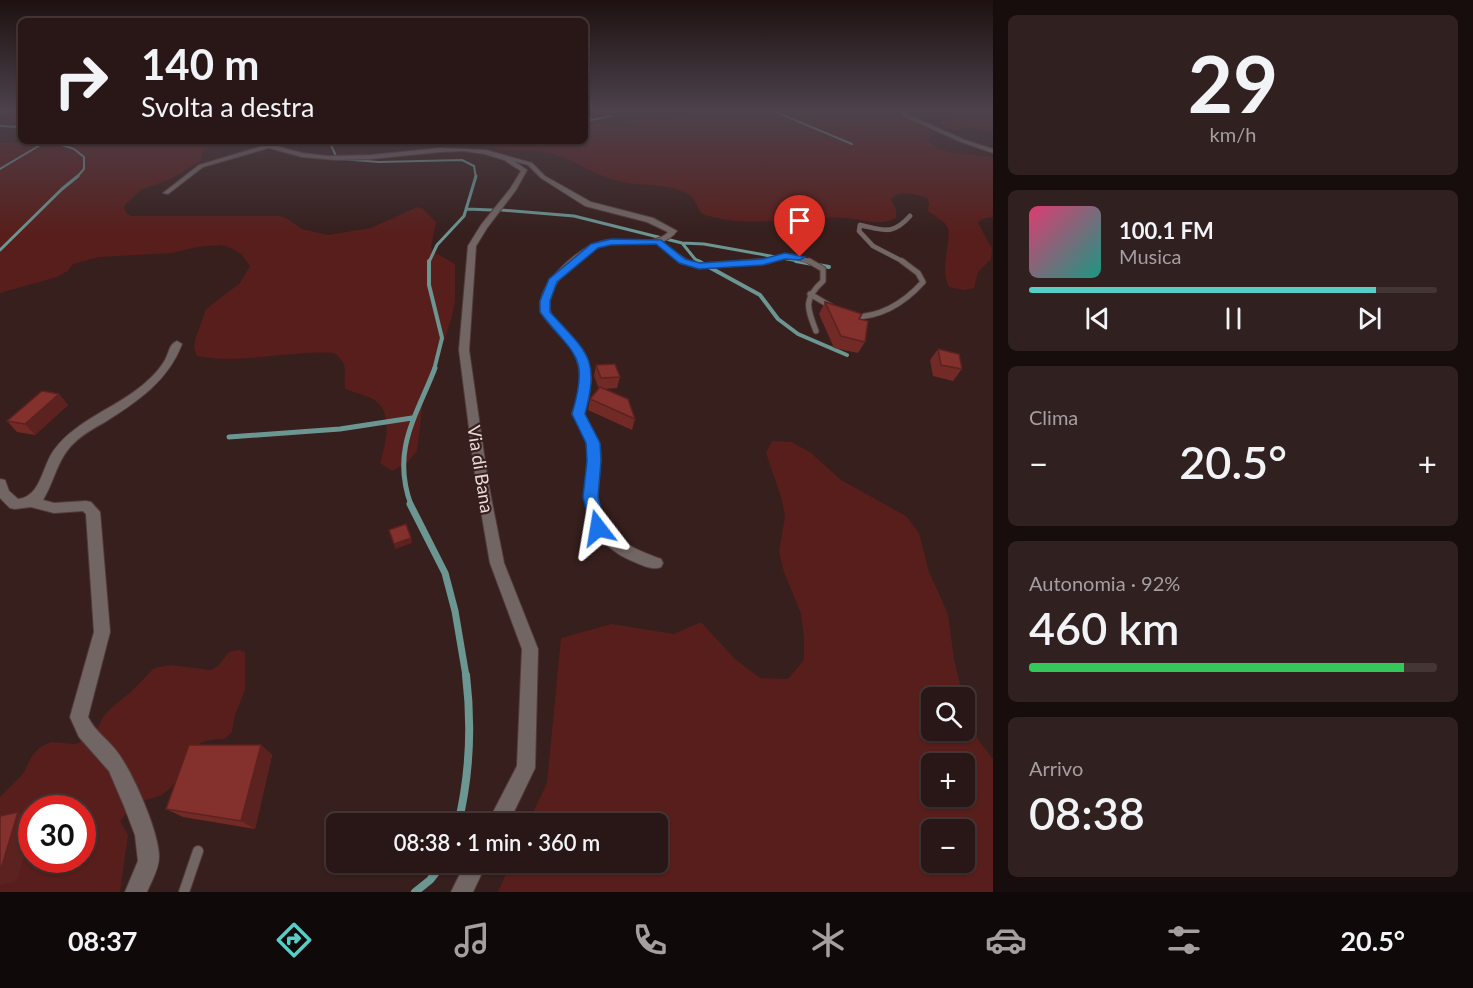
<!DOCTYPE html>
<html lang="it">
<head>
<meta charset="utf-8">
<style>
	body { margin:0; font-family:Lato,sans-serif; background:#30201f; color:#f1f3f6; height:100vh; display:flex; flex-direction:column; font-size:22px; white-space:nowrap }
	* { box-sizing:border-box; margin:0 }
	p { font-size:20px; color:#a59fa1 }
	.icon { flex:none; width:33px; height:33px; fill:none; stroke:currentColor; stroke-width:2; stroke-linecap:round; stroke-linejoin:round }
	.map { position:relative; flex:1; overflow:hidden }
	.side { display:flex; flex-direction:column; gap:15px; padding:15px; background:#160d0c; width:480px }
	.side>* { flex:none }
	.hud { position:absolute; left:18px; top:18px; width:570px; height:126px; border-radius:9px; box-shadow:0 2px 4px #0004,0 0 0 2px #443635; background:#281716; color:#f1f3f6; overflow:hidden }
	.buttons { position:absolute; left:921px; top:687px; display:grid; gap:12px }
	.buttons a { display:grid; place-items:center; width:54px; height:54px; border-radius:9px; background:#281716; box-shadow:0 2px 4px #0004,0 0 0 2px #443635; font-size:30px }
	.speed { position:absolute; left:18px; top:795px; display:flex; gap:12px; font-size:30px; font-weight:700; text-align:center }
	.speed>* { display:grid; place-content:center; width:78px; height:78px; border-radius:50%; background:#281716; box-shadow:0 2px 4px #0004,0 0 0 2px #443635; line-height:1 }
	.speed .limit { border:9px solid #d22; background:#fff; color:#111 }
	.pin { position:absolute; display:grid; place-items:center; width:51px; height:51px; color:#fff; margin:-62px -26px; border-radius:50% 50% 50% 0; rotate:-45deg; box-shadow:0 0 6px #0007 }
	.pin .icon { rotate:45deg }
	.me { position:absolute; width:66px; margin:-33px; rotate:346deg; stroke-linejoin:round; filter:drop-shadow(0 0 4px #0008) }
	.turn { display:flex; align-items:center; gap:21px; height:126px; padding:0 24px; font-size:27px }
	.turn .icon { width:78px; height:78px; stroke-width:2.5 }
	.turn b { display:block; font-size:42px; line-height:51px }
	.big { font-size:45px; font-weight:600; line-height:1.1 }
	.side .card { flex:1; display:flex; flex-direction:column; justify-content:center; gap:9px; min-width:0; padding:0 21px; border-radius:9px; background:#30201f }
	.side .dial { align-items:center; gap:0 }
	.dial b { font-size:78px; line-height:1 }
	.song { display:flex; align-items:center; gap:18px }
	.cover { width:72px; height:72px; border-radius:9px; background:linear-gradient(135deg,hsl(340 70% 55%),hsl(170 70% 35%)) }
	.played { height:6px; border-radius:3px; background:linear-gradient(90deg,#55cec5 85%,#443635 85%) }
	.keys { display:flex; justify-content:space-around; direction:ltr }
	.heat { display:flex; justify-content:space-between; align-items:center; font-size:33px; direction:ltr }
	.charge { height:9px; border-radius:4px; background:linear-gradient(90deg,#34c759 92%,#443635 0) }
	.trip { position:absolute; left:326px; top:813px; width:342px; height:60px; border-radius:9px; background:#281716; box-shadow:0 2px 4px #0004,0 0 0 2px #443635; font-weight:600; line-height:60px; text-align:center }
	.tabs { display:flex; height:96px; justify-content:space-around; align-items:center; background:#100909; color:#a59fa1 }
	.tabs .icon { width:42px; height:42px }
	.tabs .selected { color:#55cec5 }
	.tabs b { font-size:27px; color:#f1f3f6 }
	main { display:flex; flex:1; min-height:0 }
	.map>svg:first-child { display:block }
</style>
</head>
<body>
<main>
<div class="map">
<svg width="993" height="892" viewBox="0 0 993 892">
	<rect width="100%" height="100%" fill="#361f1d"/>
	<path fill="#581e1b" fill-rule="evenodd" d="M701,110h188l43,22 3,3 -8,4c13,19 47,13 66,19v59l-12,2 -3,4 14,26 -1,10 -13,13 -4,16 -10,2 -15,-3c-10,-18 4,-53 -2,-61 -4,-6 -13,-10 -19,-15l1,-8 -2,-5c-11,-4 -24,-8 -34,-1l-2,3 5,9v9c-17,9 -33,1 -50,0 -49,-3 -95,12 -144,-4 -6,-7 -6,-17 -16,-21 -22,-11 -49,-6 -72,-13 -24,-7 -41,-22 -68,-28 -20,-4 -47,4 -63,-11h102v-16l104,-10z
		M933,110h60v23l-26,-6 -11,4 -18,-9 13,-3z
		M49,141h188l-30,7 -6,6 1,6 -33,20 -27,9 -18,17 2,7 5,3h148l7,2 16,11 26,6 43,-7 46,-21 6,2 13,13 -5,25 3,5 21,12v38l-3,14 -18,57 -10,20 -7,58 -9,11 -16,9 -12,-8c6,-21 15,-53 -9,-65 -8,-4 -18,-5 -26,-10 -2,-17 5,-23 -11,-35 -45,-3 -92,12 -137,3l-3,-8 1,-8 11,-31 34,-26 10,-17 -9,-12 -12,-7 -9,-2 -23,2 -25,6 -74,4 -25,7 -5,7 -11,6 -57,16v-150z
		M772,441l19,1 19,10 31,28 65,36 13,17 10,39 19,42 6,45 9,38 -31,1v32h32l1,-19 14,30 14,18v133h-495l13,-29 146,-1v-38l-129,-1 19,-40 14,-145 51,-14 62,10 27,-12 34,37 25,19 28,1 16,-19v-22l-3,-24 -17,-42 -5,-21 6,-34 -3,-17 -16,-47zM932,764h32v32h-32zM932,830h32v32h-32z
		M238,650l7,2v38l-10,25 -3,17 -8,7c-49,-1 -31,35 -61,55 -8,5 -19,5 -27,10 -6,4 -11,12 -16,17l8,14 -8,57h-120v-95l23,-23 9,-18 8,-9 11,-5 25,2 19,-10 8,-17 7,-8 23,-19 21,-22 17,-3 39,5 8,-4 11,-14zM32,808h50v52h-50z"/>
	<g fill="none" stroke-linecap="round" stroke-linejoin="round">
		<path stroke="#6b9692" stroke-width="2" d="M771,110l81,34
			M585,121l27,-5
			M0,126l21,1
			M50,141l24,8 10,8v12l-8,9
			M329,141l7,15
			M340,159l39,3 83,-2 12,6 2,12
			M0,169l47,-28"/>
		<path stroke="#6b9692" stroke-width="3" d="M467,209l25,1
			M501,210l73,6 108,27 22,1 100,18
			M682,243l13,16 6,3
			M0,250l62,-61 16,-13
			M429,262l8,-17 27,-29 12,-40"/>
		<path stroke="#6b9692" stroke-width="4" d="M429,261v24l13,53 -8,32
			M698,261l62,34 18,24 20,15 49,21
			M796,261l33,6"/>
		<path stroke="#6b9692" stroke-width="5" d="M229,437l111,-8 72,-11
			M411,505c-20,-55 5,-88 24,-137"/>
		<path stroke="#6b9692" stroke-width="7" d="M410,504l35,69 10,38 11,65"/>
		<path stroke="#6b9692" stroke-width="8" d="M458,824c12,-50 14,-99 8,-149
			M415,892l15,-12 14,-18"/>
		<g stroke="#533d3b" stroke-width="5">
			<path id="lane-far2" d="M658,242l29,20
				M757,262l35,-6 19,6
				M904,262l-31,-16 -14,-15 1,-6c24,5 32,11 50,-9"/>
		</g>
		<g stroke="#533d3b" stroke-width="7">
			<path id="lane-far1" d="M682,261l17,5 69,-5
				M809,261l14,8v12c-20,18 -16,27 -7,50
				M810,294l22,13
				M853,317c28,0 52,-15 70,-35l-5,-9 -16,-12"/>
		</g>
		<g stroke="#533d3b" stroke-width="12">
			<path id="lane" d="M184,892l14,-41"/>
		</g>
		<g stroke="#533d3b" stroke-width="2">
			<path id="street" d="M7,110h8l-15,5v-4z
				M898,110h6l5,5 56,25 28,9v4l-32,-11 -56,-25z
				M269,144l33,9 27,3 42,-1 69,-7 46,2 46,13 13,13 46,26 62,16 24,13c-18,24 -50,7 -74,14 -11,4 -22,14 -30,21 -12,10 -20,19 -23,34 0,4 -1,10 1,13 7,17 29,26 36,47 7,18 2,36 -3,54 5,11 14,21 16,34 2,14 -2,28 -2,42 -3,43 28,56 63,69l2,4 -2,4c-9,4 -22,-3 -31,-7 -28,-12 -47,-39 -45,-70 1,-14 5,-28 3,-42 -2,-12 -10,-23 -16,-34 9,-24 13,-49 -4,-70 -8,-9 -17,-17 -24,-27 -18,-26 35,-71 58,-76 19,-5 52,7 66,-9l-21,-10 -62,-16 -44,-28 -13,-13 -14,-4 13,9 -11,20 -29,38 -11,18 -7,104 19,132 16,81 34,86 -3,119 -27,56h-21l30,-58 5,-117 -32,-86 -14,-81 -17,-132 9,-104 13,-21 29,-36 11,-18 -17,-11 -19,-6 -21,-3 -24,1 -69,7 -35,1 -34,-3 -33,-9 -66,19 -35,27 -5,-1 36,-28z
				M177,341l5,3c-14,37 -44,57 -77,78 -11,6 -22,12 -31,21 -17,16 -19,37 -31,57l11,3 32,-2 5,1 9,10 10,120 -22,85c7,15 21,23 30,36 15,20 41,79 41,104 0,12 -8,25 -12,35h-22l13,-31 -3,-26 -11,-29 -15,-35 -30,-34 -9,-20 24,-85 -8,-118 -3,-3 -29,2 -23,-6 -16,2 -5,-1 -10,-10v-19l5,1 4,11 9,8c23,-2 24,-33 36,-49 22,-30 62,-42 90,-66 8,-7 16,-15 21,-24 4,-7 4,-16 12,-19z
				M466,862h21l-14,30h-22z"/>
		</g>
		<use href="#lane-far2" stroke="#726664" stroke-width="4.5"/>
		<use href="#lane-far1" stroke="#726664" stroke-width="5"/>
		<use href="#lane" stroke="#726664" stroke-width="10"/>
		<use href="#street" fill="#726664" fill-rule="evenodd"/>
	</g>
	<path fill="#722a27" d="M825,302l34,17 6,23 -7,11 -24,-5 -15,-34z
		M938,349l24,20 -9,12 -20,-5 -3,-16z
		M596,365l24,12 -3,11 -13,1 31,30 -3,11 -44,-20 2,-11 9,-10 -5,-13z
		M59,394l9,11 -33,30 -18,-3 -10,-11z
		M261,745l11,10 -17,74 -72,-12 -17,-8z"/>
	<path fill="#5c2220" d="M59,394l9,11 -33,30 -10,-11z
		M411,538l1,5 -17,6 -1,-5z
		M261,745l11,10 -17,74 -14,-8z
		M18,812l14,4v12l-15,53 -17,4v-13z"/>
	<path fill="#84312d" stroke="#5c2220" stroke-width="1.5" d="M825,302l37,12 -3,5 9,2 -3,21 -24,-6z
		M938,349l21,5 3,15 -21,-4z
		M615,364l5,13 -19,1 -5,-13z
		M600,387l28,12 7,20 -45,-20z
		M42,391l17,3 -34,30 -18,-3z
		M406,524l5,14 -17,6 -5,-14z
		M189,745h72l-20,76 -75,-12z
		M18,812l-18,60v-56z"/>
	<linearGradient id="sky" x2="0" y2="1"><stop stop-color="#1e1110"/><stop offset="0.47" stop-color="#4c424c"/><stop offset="1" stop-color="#4c424c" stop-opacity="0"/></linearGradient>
	<rect width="993" height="235" fill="url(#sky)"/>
	<path fill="#1a73e8" stroke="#114b97" stroke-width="1.5" d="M611,239l50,1 24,19 15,4 63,-4 22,-6 20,4 -5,3 -15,-1 -22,6 -64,4 -20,-6 -23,-19 -45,1 -13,3 -41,34 -7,19v11c37,41 50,45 35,102l15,29 1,18 -3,36 8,31 -2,5 -6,2 -5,-2 -2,-5 -8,-31 4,-36 -1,-18 -14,-29c18,-61 2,-57 -32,-102v-11l9,-22 42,-35z"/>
	<g text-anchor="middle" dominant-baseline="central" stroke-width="4.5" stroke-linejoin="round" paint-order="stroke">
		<g font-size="18" fill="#ebdbd9" stroke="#361f1d">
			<text transform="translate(481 469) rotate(81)">Via di Bana</text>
		</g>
	</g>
</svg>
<div class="buttons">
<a><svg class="icon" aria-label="search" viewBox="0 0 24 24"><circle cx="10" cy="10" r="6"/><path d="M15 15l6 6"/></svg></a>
<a>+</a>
<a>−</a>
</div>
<div class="speed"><div class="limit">30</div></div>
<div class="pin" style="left:800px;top:257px;background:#d93025"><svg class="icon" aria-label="arrive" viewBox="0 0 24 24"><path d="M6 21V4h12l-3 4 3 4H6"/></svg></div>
<svg class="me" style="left:598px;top:528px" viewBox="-20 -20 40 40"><path d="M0-17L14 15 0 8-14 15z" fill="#1a73e8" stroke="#fff" stroke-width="4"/></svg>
<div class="trip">08:38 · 1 min · 360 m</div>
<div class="hud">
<div class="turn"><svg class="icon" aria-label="right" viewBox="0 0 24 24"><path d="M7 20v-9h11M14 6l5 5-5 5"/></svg><div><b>140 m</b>Svolta a destra</div></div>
</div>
</div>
<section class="side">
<div class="card dial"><b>29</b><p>km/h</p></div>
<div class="card">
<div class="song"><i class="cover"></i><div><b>100.1 FM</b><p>Musica</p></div></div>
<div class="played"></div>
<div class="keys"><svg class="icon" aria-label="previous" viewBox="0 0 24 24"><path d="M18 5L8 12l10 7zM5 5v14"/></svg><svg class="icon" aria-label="pause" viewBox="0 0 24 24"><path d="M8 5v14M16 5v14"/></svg><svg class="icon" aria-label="next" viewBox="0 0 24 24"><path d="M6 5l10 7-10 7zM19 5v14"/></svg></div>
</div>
<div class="card"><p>Clima</p>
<div class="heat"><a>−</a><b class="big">20.5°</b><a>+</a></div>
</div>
<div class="card"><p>Autonomia · 92%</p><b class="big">460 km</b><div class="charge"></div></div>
<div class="card"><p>Arrivo</p><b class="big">08:38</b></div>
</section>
</main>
<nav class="tabs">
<b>08:37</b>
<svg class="icon selected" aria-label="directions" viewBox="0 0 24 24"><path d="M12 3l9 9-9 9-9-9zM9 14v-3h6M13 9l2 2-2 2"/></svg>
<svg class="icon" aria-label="music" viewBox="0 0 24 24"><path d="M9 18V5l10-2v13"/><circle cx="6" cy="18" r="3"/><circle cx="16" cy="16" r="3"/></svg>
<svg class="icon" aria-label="phone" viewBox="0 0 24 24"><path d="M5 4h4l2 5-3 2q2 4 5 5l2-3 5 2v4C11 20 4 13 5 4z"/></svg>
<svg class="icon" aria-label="climate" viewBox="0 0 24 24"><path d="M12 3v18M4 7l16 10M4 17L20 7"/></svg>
<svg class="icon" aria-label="car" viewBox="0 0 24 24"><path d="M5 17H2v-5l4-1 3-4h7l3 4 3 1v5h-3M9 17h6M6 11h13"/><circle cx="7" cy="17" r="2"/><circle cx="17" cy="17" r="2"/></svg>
<svg class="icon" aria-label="filters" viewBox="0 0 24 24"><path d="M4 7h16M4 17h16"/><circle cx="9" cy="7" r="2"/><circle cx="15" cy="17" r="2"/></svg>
<b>20.5°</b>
</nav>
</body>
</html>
